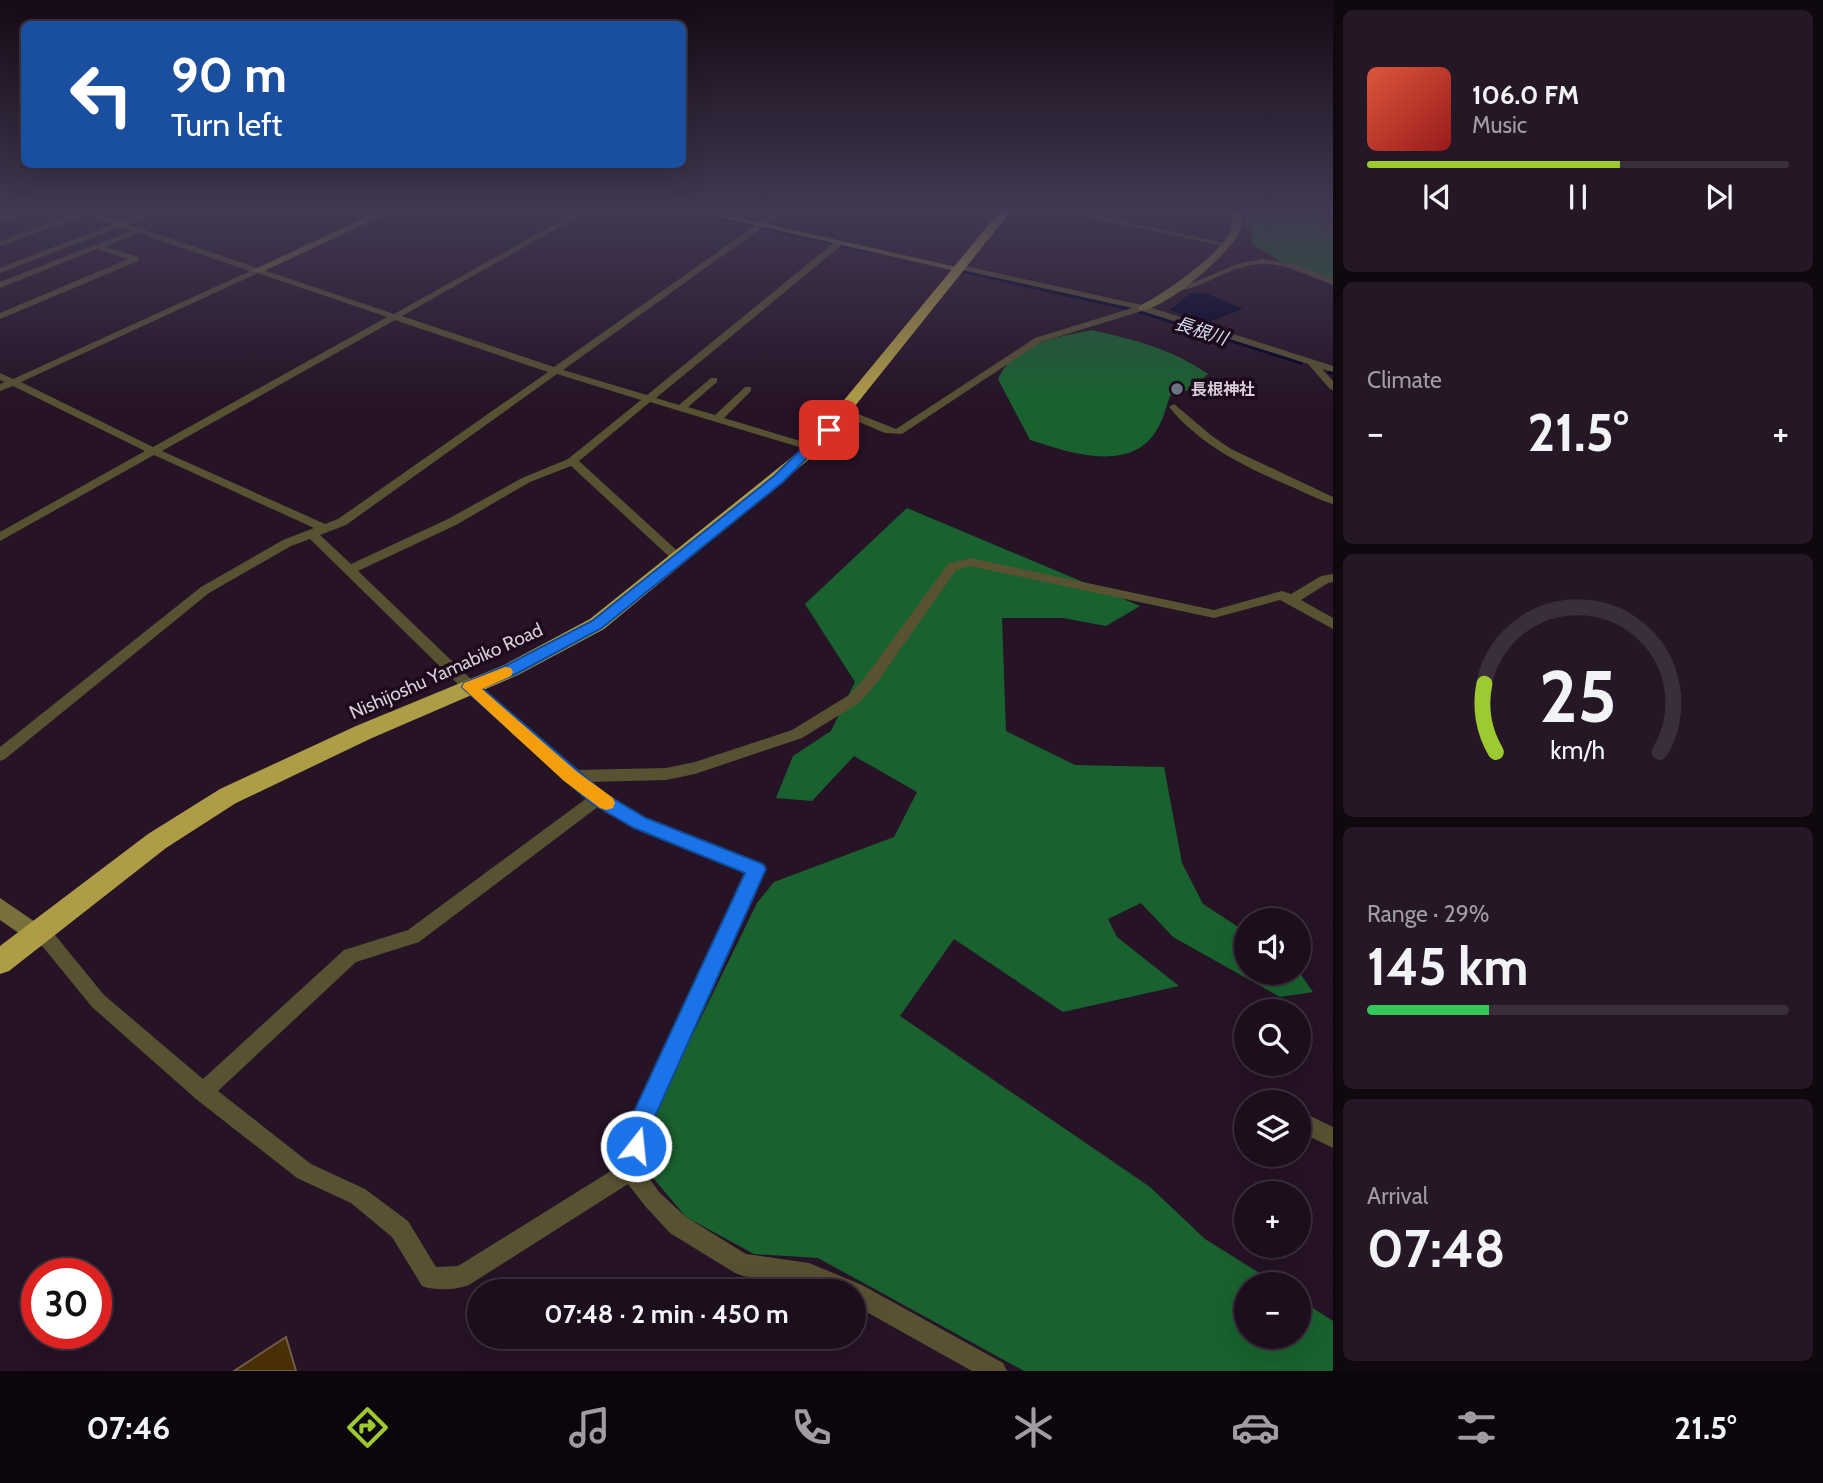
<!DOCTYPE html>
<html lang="en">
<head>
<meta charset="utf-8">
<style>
	body { margin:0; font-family:Cabin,"Noto Sans JP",sans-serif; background:#251725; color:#f1f3f6; height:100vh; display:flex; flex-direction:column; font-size:26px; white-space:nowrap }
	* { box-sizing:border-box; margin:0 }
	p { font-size:23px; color:#a09ca3 }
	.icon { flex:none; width:38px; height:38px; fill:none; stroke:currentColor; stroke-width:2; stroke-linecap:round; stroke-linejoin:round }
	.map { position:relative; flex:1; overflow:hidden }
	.drawer { display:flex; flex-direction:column; gap:10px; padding:10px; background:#0f080f; width:490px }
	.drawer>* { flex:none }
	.hud { position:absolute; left:21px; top:21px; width:665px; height:147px; border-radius:10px; box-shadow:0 7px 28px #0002,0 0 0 2px #3a2e3b; background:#1a4fa0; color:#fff; overflow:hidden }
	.buttons { position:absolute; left:1234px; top:908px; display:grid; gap:14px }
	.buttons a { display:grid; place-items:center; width:77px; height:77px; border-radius:50%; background:#1c0e1c; box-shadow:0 7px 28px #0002,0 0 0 2px #3a2e3b; font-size:35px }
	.speed { position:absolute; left:21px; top:1258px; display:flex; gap:14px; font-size:35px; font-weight:700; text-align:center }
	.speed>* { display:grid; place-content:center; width:91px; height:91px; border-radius:50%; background:#1c0e1c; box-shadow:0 7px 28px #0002,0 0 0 2px #3a2e3b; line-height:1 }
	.speed .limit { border:10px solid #d22; background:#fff; color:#111 }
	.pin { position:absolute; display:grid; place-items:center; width:60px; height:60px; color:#fff; margin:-30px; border-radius:14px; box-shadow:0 4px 10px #0006 }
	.me { position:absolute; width:77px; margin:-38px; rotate:16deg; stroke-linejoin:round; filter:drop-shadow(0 0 5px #0008) }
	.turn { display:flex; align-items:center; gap:24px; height:147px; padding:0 35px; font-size:32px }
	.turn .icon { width:91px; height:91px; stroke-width:2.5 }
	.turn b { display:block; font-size:49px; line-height:60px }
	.big { font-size:52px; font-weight:700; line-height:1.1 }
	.drawer .card { flex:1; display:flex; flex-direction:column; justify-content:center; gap:10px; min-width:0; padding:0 24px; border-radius:10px; background:#251725 }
	.drawer .dial { align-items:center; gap:0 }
	.dial svg { height:182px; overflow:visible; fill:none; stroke:#3a2e3b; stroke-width:7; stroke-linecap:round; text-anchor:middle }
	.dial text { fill:#f1f3f6; stroke:none }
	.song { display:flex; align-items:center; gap:21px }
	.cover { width:84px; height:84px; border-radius:10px; background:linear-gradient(135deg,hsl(10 70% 55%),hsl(0 70% 35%)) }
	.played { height:7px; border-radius:4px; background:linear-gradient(90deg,#9dca30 60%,#3a2e3b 60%) }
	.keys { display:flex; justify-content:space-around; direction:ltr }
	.heat { display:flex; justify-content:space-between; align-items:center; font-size:38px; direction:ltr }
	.charge { height:10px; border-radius:5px; background:linear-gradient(90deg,#34c759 29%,#3a2e3b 0) }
	.trip { position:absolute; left:467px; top:1279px; width:399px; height:70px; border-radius:35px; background:#1c0e1c; box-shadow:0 7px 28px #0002,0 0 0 2px #3a2e3b; font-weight:700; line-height:70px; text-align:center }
	.tabs { display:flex; height:112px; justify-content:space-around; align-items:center; background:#0b060b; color:#a09ca3 }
	.tabs .icon { width:49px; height:49px }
	.tabs .current { color:#9dca30 }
	.tabs b { font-size:32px; color:#f1f3f6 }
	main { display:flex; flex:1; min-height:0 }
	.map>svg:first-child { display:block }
</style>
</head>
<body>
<main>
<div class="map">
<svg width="1333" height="1371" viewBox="0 0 1333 1371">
	<rect width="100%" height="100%" fill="#261326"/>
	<path fill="#19622f" d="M1243,211h69v5l21,16v52l-39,-15 -42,-25c1,-16 -8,-19 -9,-33z
		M1091,330c42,9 81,19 117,44l-16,15 -22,7c-4,11 -7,25 -14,35 -26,43 -89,21 -126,9l-32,-61c18,-38 55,-40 93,-49z
		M907,508l233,98 -34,20 -43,-8h-61l4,113 69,34 89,2 18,96 21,41 43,28v41l53,-1 14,20 -33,5 -107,-60 -32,-34 -33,16 9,18 62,49 -116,26 -109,-73 -54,77 250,171 55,52 72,45h-31v53h52l1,-38 34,22v50h-309l-206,-113 -64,-4 -68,-37 -32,-38 -4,-57 107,-219 17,-21 120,-45 23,-45 -63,-36 -42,45 -36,-3 17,-42 38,-25 24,-49 -50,-78z"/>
	<path fill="#000027" d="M1191,293l17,1 35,15 -35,13 -39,-12z"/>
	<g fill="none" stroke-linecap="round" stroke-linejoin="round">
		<path stroke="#000027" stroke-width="3.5" d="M689,211l183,41
			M956,270l175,39 170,54
			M1329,372l4,1"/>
	</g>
	<path fill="#492f06" stroke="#715d45" stroke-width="2" d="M286,1337l10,34h-62z"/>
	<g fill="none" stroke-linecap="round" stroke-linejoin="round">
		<path fill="#585132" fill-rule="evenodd" d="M21,211h11l-32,12v-5z
			M76,211h18l-2,2 28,9 27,-11h11l-31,13 267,90 184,-103h10l-186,105 152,51 222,-156h9l-222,159 84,25 189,-154h6v4l-186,153 23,7 32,-27h6v4l-29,25 27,8 30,-28h6v4l-27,27 93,28v4h-8l-159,-48 -71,59 104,95 2,3 -2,3h-8l-104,-96 -41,16 -74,43 -98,46 117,112 101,87 90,-2 29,-6 97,-32 57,-35 17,-19 82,-112 22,-6 244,52 68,-19 9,3 30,-18 12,-2v8l-5,1 -27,17 32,18v11l-53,-29 -66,18 -244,-52 -14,4 -80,114 -17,19 -57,35 -107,36 -29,6 -76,2c48,41 113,59 172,82l2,5 -113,254 -9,45 17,24 27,25 60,37 63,9 53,22 141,78 4,8h-35l-118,-66v-13h-31l-15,-7 -65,-9 -8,-3 -65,-40 -25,-27 -17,-22 -159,101c-13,5 -34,6 -47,1l-30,-49 -41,-34 -54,-25 -101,-79 -104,-92 -49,-60 -13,-6 -3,-6 3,-6 6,-2 19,8 49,60 99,84 141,-129 64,-20 179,-132 -122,-107 -155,-152 -19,7 -82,47 -204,166 -5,2v-14l201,-160 82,-47 31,-12 -160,-73 -154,86v-9l145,-81 -132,-65 -13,5v-7l5,-2 -5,-2v-7l13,6 237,-108 -112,-38 -33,14 33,10v4l-138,58v-6l128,-54 -31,-10 -97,39v-6l131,-51 -11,-4 -120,46v-5l113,-44 -28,-9 -85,31v-5l78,-28zM258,273l129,44 -234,130 -132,-65zM395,320l153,52 -210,147 -13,5 -163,-73zM557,374l84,26 -73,59 -46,19 -74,41 -97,45 -31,-29 26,-10zM599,806l35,22 112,44 -112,243 -12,49 -164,102 -22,1 -28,-46 -43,-32 -54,-25 -93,-73 138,-129 63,-20z
			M1058,211h16l155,33 -4,2z
			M1314,211h8l-1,3 12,10v6l-19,-13z
			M1263,259l34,6 36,14v6c-26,-9 -52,-25 -80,-20 -28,4 -50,23 -79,27l-4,-3 22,-6 48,-20z
			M961,265l185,41 187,60v6l-11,-3 11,12v9l-3,-1 -22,-25 -166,-53 -101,31 -139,92 -17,-1 -45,-19v-4h8l48,19 139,-91 97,-30 -174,-39 -1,-2z
			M1174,404l38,32 19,13 102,48v7c-14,-4 -27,-11 -41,-17 -45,-19 -91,-41 -123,-80z
			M1298,1110l35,17v21l-35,-17z"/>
		<path fill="#7a703b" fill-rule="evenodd" d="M379,211h13l-132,62 -9,-2z
			M693,211h18l254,58 -5,3z
			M1232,211h10c0,7 0,15 -3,22 -10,21 -77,80 -100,77v-4c24,-11 78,-50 91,-73 3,-6 2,-15 2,-22z
			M0,898l44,30 3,7 -3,7 -8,3 -36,-25z"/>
		<path fill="#ae9d47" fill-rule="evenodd" d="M1000,211h11l-192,240 -215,178 -86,46 -146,63 -136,65 -70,45 -157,123 -9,3v-28l148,-112 72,-45 136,-63 148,-61 86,-46 217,-174z"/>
	</g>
	<linearGradient id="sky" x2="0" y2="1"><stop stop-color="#150a15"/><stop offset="0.52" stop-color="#413952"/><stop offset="1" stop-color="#413952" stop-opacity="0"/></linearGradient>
	<rect width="1333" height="403" fill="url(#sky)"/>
	<path fill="#1a73e8" stroke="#114b97" stroke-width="2" d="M824,427l11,3 -52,52 -181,146 -86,46 -34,14 122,105 42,25 117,46 3,5 -114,254 -8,31 -8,4 -8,-4 -4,-8 5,-24 116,-249 -111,-45 -43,-25 -129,-116 2,-4 41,-17 87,-45 182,-145z"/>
	<path fill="#f59e0b" d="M505,667l6,1 2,4 -2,4 -29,13 94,82 37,27 2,5 -2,5 -7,2 -6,-2 -36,-27 -102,-94 2,-4z"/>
	<circle fill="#6b7280" stroke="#1c0a1c" stroke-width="2.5" cx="1177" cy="389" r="7"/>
	<g text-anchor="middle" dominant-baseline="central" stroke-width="7" stroke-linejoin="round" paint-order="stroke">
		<g font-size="16" font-weight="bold" fill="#daccd9" stroke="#1c0a1c" text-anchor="start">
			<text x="1191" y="389">長根神社</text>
		</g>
		<g font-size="18" font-style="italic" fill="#d3def0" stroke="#1c0a1c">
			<text transform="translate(1201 331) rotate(18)">長根川</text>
		</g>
		<g font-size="19" fill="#daccd9" stroke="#1c0a1c">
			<text transform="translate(446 671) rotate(-24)">Nishijoshu Yamabiko Road</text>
		</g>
	</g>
</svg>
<div class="buttons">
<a><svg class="icon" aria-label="sound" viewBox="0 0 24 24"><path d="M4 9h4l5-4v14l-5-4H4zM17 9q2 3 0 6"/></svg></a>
<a><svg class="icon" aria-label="search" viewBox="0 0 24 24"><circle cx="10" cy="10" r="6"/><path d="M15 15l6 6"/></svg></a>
<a><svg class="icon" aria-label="layers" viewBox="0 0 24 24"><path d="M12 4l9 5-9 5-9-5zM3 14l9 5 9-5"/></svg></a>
<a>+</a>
<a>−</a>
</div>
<div class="speed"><div class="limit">30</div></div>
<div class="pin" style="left:829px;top:430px;background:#d93025"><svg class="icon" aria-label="arrive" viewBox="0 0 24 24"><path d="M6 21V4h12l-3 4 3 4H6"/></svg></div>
<svg class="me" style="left:636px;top:1146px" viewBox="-20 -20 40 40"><circle r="17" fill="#1a73e8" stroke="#fff" stroke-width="3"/><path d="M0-11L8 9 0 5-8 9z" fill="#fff"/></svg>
<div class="trip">07:48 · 2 min · 450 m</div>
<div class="hud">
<div class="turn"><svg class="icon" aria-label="left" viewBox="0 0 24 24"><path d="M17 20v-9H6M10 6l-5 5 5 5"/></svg><div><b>90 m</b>Turn left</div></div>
</div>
</div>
<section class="drawer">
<div class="card">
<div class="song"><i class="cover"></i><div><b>106.0 FM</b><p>Music</p></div></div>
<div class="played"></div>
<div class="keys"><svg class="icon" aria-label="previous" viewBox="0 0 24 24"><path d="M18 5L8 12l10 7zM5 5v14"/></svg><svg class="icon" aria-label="pause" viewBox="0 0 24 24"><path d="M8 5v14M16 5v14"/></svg><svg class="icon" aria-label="next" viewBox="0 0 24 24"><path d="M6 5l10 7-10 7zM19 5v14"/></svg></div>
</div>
<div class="card"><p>Climate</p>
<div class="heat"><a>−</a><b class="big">21.5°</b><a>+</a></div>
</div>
<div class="card dial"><svg viewBox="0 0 100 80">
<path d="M14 69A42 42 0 1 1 86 69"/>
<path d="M14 69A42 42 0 0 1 9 39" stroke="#9dca30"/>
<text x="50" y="56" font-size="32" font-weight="700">25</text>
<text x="50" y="72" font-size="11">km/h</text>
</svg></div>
<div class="card"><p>Range · 29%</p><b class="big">145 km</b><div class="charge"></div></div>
<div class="card"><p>Arrival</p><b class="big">07:48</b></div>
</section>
</main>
<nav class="tabs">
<b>07:46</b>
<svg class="icon current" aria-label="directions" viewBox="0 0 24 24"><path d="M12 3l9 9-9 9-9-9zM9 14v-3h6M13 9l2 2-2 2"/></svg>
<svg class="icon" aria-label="music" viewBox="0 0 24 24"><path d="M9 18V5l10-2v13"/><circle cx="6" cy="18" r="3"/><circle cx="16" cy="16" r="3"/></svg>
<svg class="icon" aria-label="phone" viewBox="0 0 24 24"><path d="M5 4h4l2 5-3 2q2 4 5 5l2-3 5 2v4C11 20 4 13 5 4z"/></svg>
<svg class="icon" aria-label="climate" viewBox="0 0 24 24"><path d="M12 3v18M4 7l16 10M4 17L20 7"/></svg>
<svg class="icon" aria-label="car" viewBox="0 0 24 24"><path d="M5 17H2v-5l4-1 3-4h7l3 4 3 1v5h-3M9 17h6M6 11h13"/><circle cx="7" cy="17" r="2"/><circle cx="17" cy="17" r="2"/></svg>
<svg class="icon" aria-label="filters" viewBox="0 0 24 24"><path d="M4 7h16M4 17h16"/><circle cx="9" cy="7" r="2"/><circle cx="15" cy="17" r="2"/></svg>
<b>21.5°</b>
</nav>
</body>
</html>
